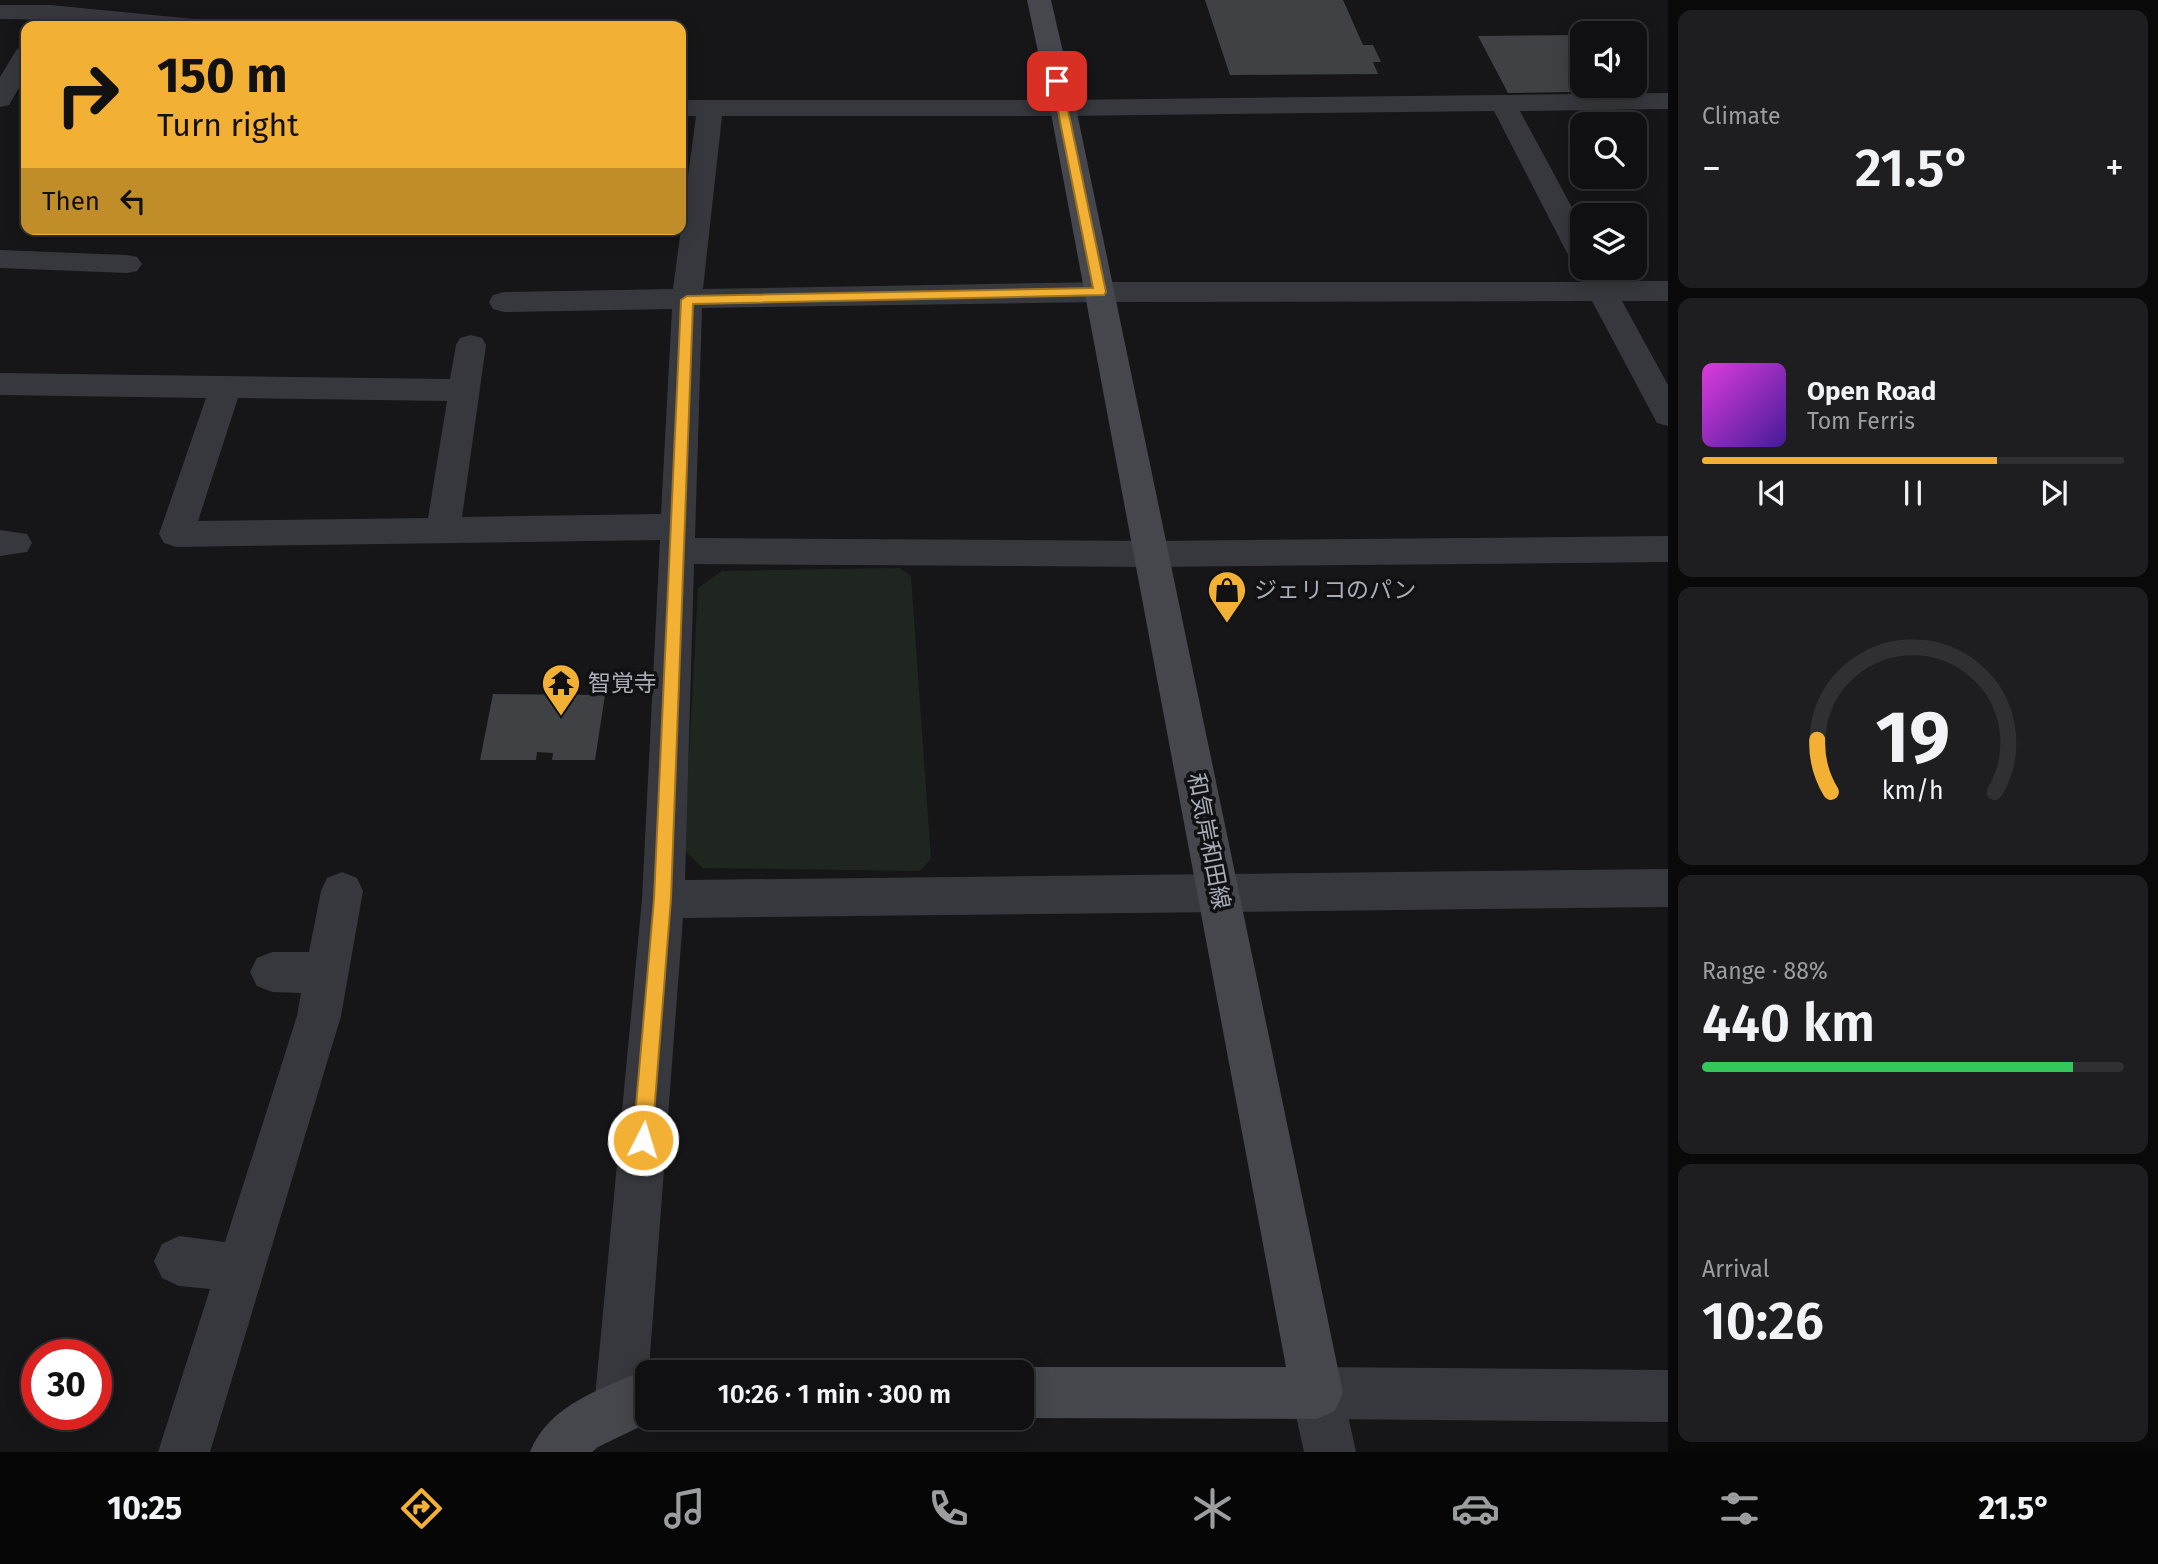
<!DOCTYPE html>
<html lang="en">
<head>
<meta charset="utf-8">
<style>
	body { margin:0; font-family:"Fira Sans","Noto Sans JP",sans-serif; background:#1e1e20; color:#f1f3f6; height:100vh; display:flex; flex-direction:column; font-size:26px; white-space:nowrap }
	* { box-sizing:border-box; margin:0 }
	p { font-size:23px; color:#9c9d9f }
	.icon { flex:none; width:38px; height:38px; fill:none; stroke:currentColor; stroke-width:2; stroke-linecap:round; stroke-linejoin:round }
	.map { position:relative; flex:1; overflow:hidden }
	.drawer { display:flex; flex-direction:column; gap:10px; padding:10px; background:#09090a; width:490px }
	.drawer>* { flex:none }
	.hud { position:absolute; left:21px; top:21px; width:665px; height:214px; border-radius:14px; box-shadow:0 4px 18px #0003,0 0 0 2px #303032; background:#f2b134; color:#111; overflow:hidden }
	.tools { position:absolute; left:1570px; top:21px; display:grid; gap:14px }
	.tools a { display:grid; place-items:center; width:77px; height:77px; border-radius:14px; background:#101012; box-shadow:0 4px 18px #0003,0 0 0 2px #303032; font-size:35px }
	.speed { position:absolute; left:21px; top:1339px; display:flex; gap:14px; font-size:35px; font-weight:700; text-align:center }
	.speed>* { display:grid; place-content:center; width:91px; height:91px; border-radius:50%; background:#101012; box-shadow:0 4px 18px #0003,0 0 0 2px #303032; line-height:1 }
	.speed .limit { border:10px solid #d22; background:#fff; color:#111 }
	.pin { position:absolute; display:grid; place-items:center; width:60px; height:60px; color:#fff; margin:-30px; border-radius:14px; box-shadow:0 4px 10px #0006 }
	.me { position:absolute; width:77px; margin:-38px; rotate:5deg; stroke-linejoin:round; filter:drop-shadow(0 0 5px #0008) }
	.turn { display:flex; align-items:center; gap:24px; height:147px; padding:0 21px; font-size:32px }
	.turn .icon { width:91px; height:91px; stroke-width:2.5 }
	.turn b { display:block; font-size:49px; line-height:60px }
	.then { display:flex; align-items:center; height:66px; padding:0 21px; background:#0003; gap:14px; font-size:26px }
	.big { font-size:52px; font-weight:600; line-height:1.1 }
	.drawer .widget { flex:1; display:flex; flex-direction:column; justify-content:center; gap:10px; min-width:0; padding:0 24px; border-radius:14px; background:#1e1e20 }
	.drawer .dial { align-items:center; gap:0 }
	.dial svg { height:182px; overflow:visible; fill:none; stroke:#303032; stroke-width:7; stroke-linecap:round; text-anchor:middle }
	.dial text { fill:#f1f3f6; stroke:none }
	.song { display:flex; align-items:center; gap:21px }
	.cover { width:84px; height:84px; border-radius:10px; background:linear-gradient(135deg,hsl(300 70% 55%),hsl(260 70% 35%)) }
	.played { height:7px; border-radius:4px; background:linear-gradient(90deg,#f2b134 70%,#303032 70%) }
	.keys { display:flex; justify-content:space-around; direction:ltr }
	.heat { display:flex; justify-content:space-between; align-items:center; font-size:38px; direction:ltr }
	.charge { height:10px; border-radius:5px; background:linear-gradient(90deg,#34c759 88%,#303032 0) }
	.trip { position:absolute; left:635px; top:1360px; width:399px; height:70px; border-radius:14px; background:#101012; box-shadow:0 4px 18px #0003,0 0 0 2px #303032; font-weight:600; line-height:70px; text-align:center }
	.menu { display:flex; height:112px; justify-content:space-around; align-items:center; background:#060607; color:#9c9d9f }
	.menu .icon { width:49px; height:49px }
	.menu .on { color:#f2b134 }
	.menu b { font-size:32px; color:#f1f3f6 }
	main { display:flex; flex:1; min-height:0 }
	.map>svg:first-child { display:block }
</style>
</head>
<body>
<main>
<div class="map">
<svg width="1668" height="1452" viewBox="0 0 1668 1452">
	<rect width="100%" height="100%" fill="#161618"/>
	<path fill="#1e261f" d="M900,568l11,8 20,283 -11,12 -217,-3 -19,-18 14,-262 24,-17z"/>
	<path fill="#404145" d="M1205,0h138l20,45h10l8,17h-8l5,12 -148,1z
		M1582,35v51h35l3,5 -112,2 -30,-57z
		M1634,37l13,20h-13z
		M493,694l112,1 -10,65h-43l1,-7 -16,-1 -1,8h-56z"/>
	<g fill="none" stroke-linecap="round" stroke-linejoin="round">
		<path fill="#37383d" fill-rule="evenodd" d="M0,5h50l144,14 9,2 3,5c-69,3 -137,-7 -206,-7z
			M26,47v29l-17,29 -9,2v-30l17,-28z
			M1668,93v16l-148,2 62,115v36l-10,-3 -5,-6 -73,-142 -431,5h-341l-19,173 397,-7h482l-5,-10 5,-7v3h22l8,13h56v20h-46l46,84v41l-11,-3 -65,-122 -492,1 -398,6 -7,230 457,3 516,-5v26l-516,5 -458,-3 -9,316 983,-11v38l-985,11 -37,490 -8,18 -18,8 -18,-8 -8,-18 48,-509 18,-359 -484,7 -12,-4 -5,-9 47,-136 -206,-3v-22l450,6 6,-34 4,-7 11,-3 11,3 4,7 -24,172 199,-3 11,-205 -168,3 -11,-3 -4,-7 4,-7 11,-3 169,-3 23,-173h-15v-16h382zM238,398l209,3 -19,117 -230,3z
			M0,250l127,5 10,2 5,7 -5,7 -10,2 -127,-5z
			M0,530l27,4 5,9 -5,9 -27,4z
			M342,872l15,6 6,13 -22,125 -131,436h-52l52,-163 -31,-3 -17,-8 -8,-17 8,-17 17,-8 46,6 72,-226 4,-23 -29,-1 -15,-6 -7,-14 7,-14 15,-6h37l12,-61 6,-13z
			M1317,1367l351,3v52l-351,-3 -18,-8 -8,-18 8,-18z"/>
		<path fill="#37383d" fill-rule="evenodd" d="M1317,1367l18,8 8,18 13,59h-52l-13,-59 8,-18z"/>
		<path fill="#45474d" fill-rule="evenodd" d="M1027,0h24l25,108 267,1285 -8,18 -18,8 -298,-1h3v-46h-12l12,-5h264l-236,-1259z
			M648,1369l7,3h-7v46h10l-60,29 -6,5h-62c19,-48 73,-64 118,-83z"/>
	</g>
	<path fill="#f2b134" stroke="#9d7322" stroke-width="2" d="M1057,77l5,4 44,211 -2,3 -411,9 -22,595 -19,241 -3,7 -6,3 -7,-3 -3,-7 21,-241 27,-599 6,-4 406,-8 -41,-207z"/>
	<defs>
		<g id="shop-pin" transform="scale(2.0125)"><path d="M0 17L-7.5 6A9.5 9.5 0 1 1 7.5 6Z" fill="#f2b134" stroke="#111113"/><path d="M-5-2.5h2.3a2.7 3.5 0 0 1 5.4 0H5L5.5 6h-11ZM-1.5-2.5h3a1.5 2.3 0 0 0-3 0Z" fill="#111"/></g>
		<g id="temple-pin" transform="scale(2.0125)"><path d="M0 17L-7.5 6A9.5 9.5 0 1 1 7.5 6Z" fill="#f2b134" stroke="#111113"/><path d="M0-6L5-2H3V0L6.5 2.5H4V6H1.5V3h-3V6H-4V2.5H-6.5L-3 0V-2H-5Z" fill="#111"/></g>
	</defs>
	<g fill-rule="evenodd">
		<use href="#shop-pin" x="1227" y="590"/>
		<use href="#temple-pin" x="561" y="683"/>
	</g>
	<g text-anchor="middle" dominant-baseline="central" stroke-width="7" stroke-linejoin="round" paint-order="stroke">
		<g font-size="23" fill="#a8adb8" stroke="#111113" text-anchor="start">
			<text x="1254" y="590">ジェリコのパン</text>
			<text x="588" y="683">智覚寺</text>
		</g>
		<g font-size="23" fill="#a8adb8" stroke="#111113">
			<text transform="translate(1209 841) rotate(79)">和気岸和田線</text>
		</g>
	</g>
</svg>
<div class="tools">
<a><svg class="icon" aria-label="sound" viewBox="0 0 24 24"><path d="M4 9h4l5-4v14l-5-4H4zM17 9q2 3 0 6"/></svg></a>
<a><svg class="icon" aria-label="search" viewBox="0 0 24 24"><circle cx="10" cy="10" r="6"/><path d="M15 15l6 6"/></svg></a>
<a><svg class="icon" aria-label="layers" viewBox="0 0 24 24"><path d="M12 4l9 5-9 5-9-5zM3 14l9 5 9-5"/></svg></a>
</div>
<div class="speed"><div class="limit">30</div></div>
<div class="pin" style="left:1057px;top:81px;background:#d93025"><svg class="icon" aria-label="arrive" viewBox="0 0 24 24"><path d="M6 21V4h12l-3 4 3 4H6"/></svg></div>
<svg class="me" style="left:643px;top:1140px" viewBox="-20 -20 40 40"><circle r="17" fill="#f2b134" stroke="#fff" stroke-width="3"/><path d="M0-11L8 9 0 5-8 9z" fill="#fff"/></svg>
<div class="trip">10:26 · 1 min · 300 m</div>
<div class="hud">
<div class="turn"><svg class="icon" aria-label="right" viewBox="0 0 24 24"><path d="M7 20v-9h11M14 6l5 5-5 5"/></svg><div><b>150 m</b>Turn right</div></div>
<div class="then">Then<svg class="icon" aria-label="left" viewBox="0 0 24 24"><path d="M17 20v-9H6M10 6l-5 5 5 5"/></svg></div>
</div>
</div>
<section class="drawer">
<div class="widget"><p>Climate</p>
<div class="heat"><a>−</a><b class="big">21.5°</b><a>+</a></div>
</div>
<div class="widget">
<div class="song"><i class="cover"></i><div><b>Open Road</b><p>Tom Ferris</p></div></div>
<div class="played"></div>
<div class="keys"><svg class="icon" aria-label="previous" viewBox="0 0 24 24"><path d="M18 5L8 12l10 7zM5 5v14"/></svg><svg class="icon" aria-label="pause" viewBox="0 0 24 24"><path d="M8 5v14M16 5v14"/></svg><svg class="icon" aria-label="next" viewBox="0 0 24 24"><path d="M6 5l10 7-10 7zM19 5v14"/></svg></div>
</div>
<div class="widget dial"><svg viewBox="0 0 100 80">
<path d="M14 69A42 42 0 1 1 86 69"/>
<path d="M14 69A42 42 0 0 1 8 46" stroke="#f2b134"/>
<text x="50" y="56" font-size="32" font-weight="700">19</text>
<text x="50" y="72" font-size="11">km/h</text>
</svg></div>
<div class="widget"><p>Range · 88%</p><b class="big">440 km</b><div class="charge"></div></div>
<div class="widget"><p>Arrival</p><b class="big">10:26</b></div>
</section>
</main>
<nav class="menu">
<b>10:25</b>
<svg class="icon on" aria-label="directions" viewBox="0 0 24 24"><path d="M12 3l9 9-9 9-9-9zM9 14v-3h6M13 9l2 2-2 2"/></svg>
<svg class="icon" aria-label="music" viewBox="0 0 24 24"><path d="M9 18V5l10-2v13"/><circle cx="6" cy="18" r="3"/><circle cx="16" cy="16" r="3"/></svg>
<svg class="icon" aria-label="phone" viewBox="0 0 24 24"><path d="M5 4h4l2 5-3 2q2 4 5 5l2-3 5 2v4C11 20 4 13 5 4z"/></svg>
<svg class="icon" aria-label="climate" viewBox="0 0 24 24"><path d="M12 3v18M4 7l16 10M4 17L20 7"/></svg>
<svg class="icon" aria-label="car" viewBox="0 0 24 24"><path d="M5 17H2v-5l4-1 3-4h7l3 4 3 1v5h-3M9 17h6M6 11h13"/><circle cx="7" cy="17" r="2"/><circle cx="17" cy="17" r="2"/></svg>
<svg class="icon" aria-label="filters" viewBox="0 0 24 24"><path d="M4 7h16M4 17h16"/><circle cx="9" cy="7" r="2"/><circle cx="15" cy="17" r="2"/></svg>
<b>21.5°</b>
</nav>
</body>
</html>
